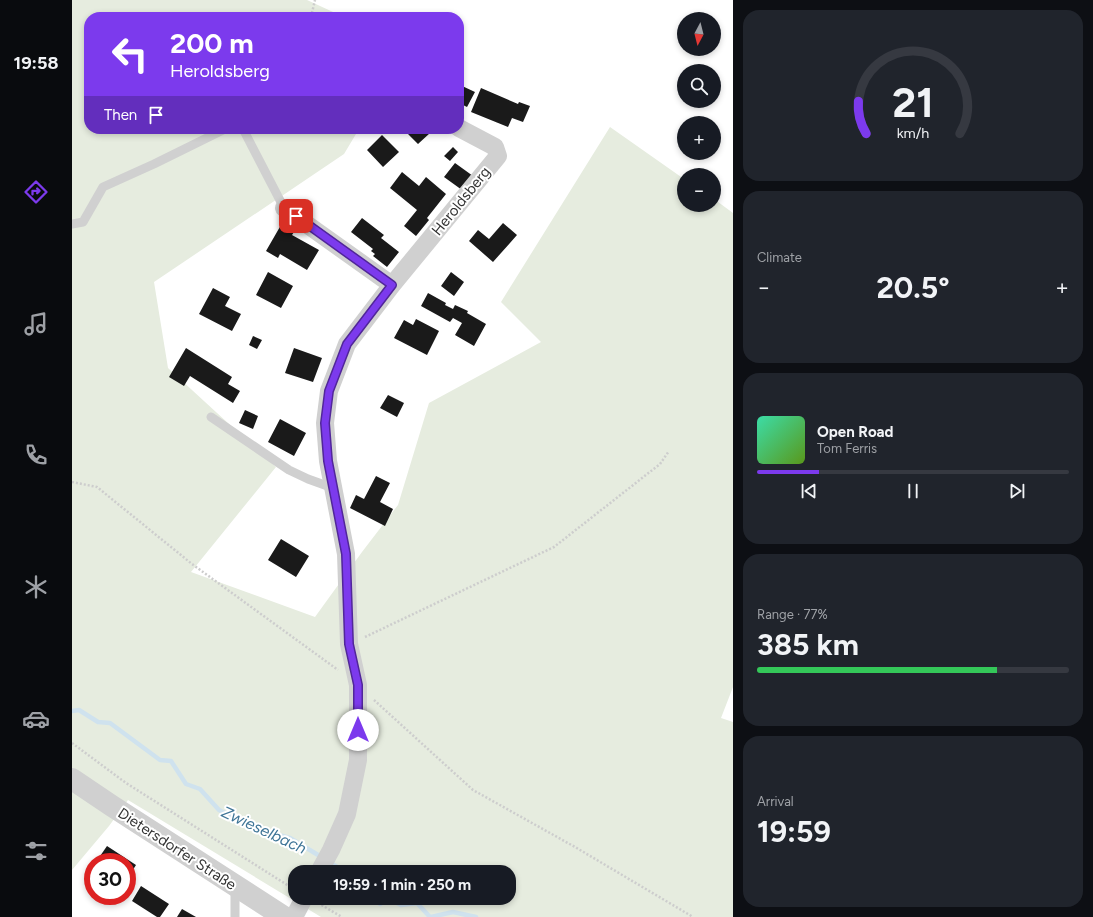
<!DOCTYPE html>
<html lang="en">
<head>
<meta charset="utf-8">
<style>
	body { margin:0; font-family:Figtree,sans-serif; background:#20242c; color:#f1f3f6; height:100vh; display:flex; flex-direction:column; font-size:15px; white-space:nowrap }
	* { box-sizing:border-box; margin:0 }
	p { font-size:13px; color:#9ea1a6 }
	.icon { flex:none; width:22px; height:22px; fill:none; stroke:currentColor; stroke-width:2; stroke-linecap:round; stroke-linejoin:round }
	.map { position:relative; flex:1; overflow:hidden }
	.details { display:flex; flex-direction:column; gap:10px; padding:10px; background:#0d0f14; width:360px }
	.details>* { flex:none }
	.guide { position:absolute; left:12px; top:12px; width:380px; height:122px; border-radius:16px; box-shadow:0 2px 6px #0003; background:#7c3aed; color:#fff; overflow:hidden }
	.needle { width:26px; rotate:187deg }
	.tools { position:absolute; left:605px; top:12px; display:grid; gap:8px }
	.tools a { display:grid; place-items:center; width:44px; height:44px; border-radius:50%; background:#171b24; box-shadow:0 2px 6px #0003; font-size:20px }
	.speed { position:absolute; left:12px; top:853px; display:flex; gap:8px; font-size:20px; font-weight:700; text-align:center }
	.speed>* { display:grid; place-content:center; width:52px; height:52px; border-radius:50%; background:#171b24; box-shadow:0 2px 6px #0003; line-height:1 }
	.speed .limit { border:6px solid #d22; background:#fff; color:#111 }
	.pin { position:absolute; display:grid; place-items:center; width:34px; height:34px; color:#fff; margin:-17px; border-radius:8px; box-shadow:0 2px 6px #0006 }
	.me { position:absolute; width:44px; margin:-22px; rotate:0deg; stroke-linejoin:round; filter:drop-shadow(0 0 3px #0008) }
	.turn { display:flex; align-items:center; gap:14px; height:84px; padding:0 20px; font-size:18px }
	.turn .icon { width:52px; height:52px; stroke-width:2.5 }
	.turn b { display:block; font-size:28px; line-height:34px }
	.then { display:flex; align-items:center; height:38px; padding:0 20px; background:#0003; gap:8px; font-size:15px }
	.big { font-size:30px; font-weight:700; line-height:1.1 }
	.details .card { flex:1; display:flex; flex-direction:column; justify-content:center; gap:6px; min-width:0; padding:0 14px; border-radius:16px; background:#20242c }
	.details .dial { align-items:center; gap:0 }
	.dial svg { height:104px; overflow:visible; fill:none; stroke:#363941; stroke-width:7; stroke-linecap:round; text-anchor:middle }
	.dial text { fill:#f1f3f6; stroke:none }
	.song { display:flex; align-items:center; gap:12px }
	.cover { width:48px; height:48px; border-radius:6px; background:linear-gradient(135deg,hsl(160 70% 55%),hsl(90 70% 35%)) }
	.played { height:4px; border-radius:2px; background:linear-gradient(90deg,#7c3aed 20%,#363941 20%) }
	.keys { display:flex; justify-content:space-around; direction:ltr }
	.heat { display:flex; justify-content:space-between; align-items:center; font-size:22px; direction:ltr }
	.charge { height:6px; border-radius:3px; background:linear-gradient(90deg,#34c759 77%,#363941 0) }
	.trip { position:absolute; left:216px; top:865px; width:228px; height:40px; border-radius:16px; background:#171b24; box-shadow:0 2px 6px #0003; font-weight:700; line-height:40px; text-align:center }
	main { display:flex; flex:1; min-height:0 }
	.tab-bar { display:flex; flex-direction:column; width:72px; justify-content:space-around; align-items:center; background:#090b0e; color:#9ea1a6 }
	.tab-bar .icon { width:28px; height:28px }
	.tab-bar .on { color:#7c3aed }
	.tab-bar b { font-size:18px; color:#f1f3f6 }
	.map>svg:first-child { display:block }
</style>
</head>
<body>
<main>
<nav class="tab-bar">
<b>19:58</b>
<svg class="icon on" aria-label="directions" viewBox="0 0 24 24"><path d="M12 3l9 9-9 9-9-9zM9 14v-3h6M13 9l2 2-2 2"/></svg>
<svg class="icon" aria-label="music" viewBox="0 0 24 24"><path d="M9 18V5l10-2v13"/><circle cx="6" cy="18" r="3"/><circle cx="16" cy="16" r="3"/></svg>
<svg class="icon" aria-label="phone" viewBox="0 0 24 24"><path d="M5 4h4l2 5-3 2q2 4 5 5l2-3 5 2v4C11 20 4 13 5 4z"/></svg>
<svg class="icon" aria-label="climate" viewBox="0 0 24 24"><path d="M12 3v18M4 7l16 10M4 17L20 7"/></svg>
<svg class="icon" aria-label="car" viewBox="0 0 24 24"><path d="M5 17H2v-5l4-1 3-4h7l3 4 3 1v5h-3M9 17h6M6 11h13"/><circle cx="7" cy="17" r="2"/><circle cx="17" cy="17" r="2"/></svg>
<svg class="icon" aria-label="filters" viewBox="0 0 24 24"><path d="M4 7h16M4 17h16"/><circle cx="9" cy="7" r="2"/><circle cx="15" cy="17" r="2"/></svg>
</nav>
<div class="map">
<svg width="661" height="917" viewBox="0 0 661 917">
	<rect width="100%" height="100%" fill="#fff"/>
	<path fill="#e6ecdf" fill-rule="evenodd" d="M0,0h235l37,17h-255v112h270l-15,25 -190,128 14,86 108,99 -85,105 124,45 47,-65 36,-47 31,-102 112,-61 -40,-40 109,-175 74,52v26h30v-6l19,14v474l-12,31 12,4v195h-412l-193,-117 -19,26 -37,44zM223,872h214v26h-214z"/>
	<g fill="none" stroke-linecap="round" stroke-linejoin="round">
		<path stroke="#cfe2ee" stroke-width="4.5" d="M0,711l7,-1 19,12 12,1 50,37 11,1 15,23 14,5 19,21 38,19 33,9 33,20
			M257,862l16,10
			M299,898l9,6 9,-5 12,6 16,-2 13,14
			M359,917l22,-5 23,5"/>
	</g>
	<path fill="#1a1a1a" d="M388,85l15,7 -8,15 -8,-4z
		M409,88l37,16 1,-2 11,4 -7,16 -11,-4 -4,9 -37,-15z
		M342,129h12l4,4 -12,11 -10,-10z
		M310,135l17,17 -16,15 -16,-17z
		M381,147l5,5 -8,9 -6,-5z
		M383,163l18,13 -11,14 -18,-13z
		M330,172l17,14 7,-9 20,17 -19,24 2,2 -13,16 -12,-10 13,-16 -27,-22z
		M290,218l22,17 -3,3 18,14 -12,15 -14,-11 2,-2 -4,-3 2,-2 -22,-17z
		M431,223l14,12 -24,27 -24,-21 9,-11 11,9z
		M209,225l13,7 -2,3 27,15 -12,20 -27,-16 -2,4 -12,-7z
		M196,272l25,14 -12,22 -25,-13z
		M379,272l13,10 -10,14 -13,-10z
		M141,288l17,9 -5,9 16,8 -9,17 -33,-17z
		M356,293l18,10 -1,2 8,4 2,-4 13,6 -1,2 19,11 -12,22 -19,-11 7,-12 -9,-5 -3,4 -29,-16z
		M344,319l23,12 -12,24 -33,-17 10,-18 9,5z
		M181,336l9,4 -5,9 -8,-4z
		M114,348l46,29 -4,7 12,7 -7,12 -43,-27 -6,10 -15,-9z
		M222,348l28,10 -9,24 -28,-9z
		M316,395l16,8 -7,14 -17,-9z
		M173,410l13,6 -5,13 -14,-6z
		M208,419l26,14 -12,23 -26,-14z
		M304,476l14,7 -10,19 13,7 -8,17 -35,-18 6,-13 8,4z
		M209,539l28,17 -13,21 -28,-17z
		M35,846l29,19 -9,14v-17h-31z
		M21,867v11l-5,-3z
		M69,886l28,18 -9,13h-3l-25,-16z
		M110,909l14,8h-19z"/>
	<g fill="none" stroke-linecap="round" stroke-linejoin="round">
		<path stroke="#cdcdcd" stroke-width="2.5" stroke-dasharray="2 2" stroke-linecap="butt" d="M239,17l4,-17
			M0,482l25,5 95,77 146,106
			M293,637l189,-90 106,-83 9,-13
			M302,700l99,90 102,57 118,70
			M0,743l54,40 166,105
			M246,903l24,14"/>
		<path stroke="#d0d0d0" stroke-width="9" d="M171,129l41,79
			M0,224l11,-2 20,-35 51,-23 71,-35
			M139,417l78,53 19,9 25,9
			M163,917v-29"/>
		<path stroke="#d0d0d0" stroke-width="18" d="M212,208l108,77
			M247,872l12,-22 16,-36 11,-54v-75l-9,-41 -3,-90 -18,-93 -3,-38 4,-32 18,-47 45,-59 106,-129 -3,-9 -36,-19
			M222,917l10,-19"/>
		<path stroke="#d0d0d0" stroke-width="22" d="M0,779l40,27 172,111"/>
	</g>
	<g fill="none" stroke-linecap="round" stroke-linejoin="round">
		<g stroke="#51269a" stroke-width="10">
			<path id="route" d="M224,216l96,69 -45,59 -18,47 -4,32 3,38 18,93 3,90 9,41v45"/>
		</g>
		<use href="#route" stroke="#7c3aed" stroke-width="7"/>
	</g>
	<g text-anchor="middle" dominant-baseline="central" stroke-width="4" stroke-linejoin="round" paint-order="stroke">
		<g font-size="15" fill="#333" stroke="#fff">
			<text transform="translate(389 201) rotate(-51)">Heroldsberg</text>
			<text transform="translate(105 849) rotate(33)">Dietersdorfer Straße</text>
		</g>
		<g font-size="16" font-style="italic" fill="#3f7597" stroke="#fff">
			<text transform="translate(192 830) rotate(25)">Zwieselbach</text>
		</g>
	</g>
</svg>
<div class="tools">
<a><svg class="needle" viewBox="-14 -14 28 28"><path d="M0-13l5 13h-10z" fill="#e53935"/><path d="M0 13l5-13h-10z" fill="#9ea1a6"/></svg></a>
<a><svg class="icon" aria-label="search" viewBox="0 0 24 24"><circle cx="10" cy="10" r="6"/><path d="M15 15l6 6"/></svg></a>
<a>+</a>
<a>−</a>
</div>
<div class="speed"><div class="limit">30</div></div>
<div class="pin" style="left:224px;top:216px;background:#d93025"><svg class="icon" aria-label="arrive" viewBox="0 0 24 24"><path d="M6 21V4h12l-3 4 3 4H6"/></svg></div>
<svg class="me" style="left:286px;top:730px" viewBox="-20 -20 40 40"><circle r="19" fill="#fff"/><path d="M0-13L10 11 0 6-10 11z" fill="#7c3aed"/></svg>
<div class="trip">19:59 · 1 min · 250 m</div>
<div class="guide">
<div class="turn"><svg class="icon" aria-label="left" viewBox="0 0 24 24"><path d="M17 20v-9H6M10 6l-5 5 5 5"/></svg><div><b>200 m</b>Heroldsberg</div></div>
<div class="then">Then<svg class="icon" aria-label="arrive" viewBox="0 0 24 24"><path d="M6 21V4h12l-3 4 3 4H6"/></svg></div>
</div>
</div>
<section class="details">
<div class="card dial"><svg viewBox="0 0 100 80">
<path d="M14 69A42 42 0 1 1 86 69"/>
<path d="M14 69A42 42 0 0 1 8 44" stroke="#7c3aed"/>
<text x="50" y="56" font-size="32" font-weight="700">21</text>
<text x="50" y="72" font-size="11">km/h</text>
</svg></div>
<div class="card"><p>Climate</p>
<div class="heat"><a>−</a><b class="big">20.5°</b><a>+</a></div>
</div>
<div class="card">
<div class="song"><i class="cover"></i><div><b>Open Road</b><p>Tom Ferris</p></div></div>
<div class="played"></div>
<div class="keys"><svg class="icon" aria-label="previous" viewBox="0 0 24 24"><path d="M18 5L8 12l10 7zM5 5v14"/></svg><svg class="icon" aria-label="pause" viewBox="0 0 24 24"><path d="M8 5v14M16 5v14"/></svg><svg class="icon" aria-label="next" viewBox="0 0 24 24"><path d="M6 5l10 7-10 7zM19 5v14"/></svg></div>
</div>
<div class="card"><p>Range · 77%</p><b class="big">385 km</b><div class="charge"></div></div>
<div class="card"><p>Arrival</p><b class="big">19:59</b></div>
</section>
</main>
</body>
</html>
